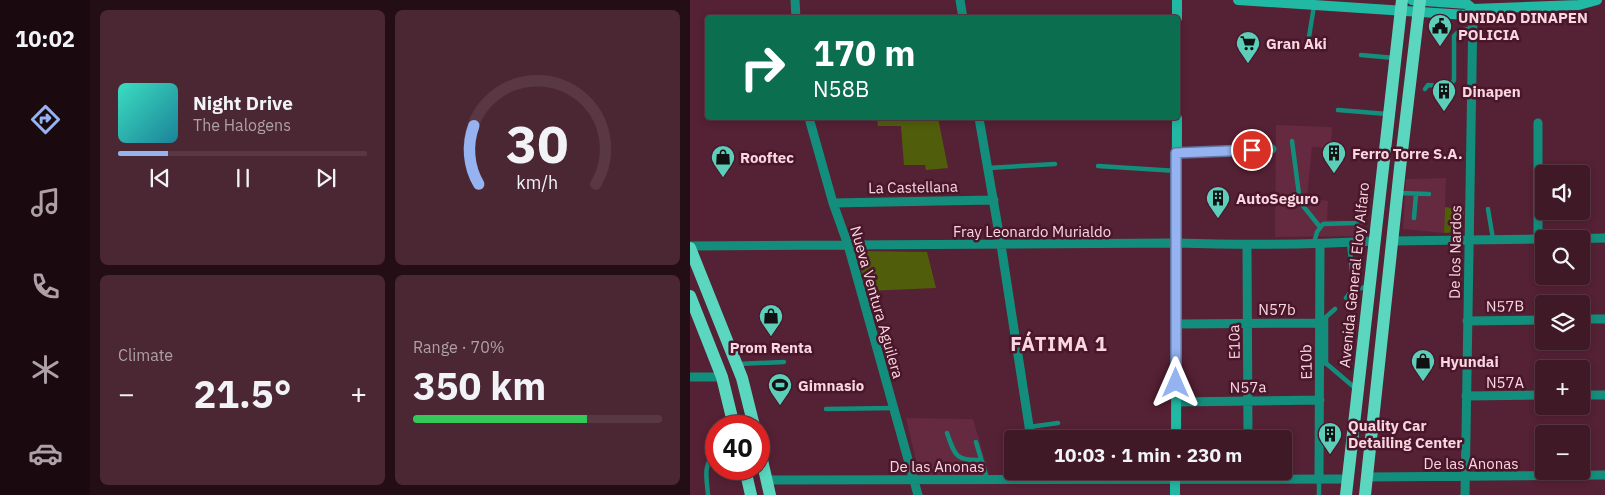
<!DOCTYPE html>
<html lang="en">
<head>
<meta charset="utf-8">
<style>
	body { margin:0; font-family:"IBM Plex Sans",sans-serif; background:#4b2633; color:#f1f3f6; height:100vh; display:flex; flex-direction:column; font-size:19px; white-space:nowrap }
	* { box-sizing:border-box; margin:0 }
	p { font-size:16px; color:#aea0a7 }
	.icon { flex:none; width:28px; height:28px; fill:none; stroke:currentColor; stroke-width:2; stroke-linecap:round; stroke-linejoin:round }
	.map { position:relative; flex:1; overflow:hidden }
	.panel { display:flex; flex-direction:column; gap:10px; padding:10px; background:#230e15; width:600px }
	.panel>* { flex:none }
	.guide { position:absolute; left:15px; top:15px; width:475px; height:105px; border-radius:5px; box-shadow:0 2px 8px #0003,0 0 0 1px #593844; background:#0b6e4f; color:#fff; overflow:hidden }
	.buttons { position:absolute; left:845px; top:165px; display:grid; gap:10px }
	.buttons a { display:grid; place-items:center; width:55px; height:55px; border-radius:5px; background:#401927; box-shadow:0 2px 8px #0003,0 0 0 1px #593844; font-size:25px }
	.speed { position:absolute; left:15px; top:415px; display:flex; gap:10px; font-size:25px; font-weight:700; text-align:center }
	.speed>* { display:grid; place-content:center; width:65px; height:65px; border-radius:50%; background:#401927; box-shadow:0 2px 8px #0003,0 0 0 1px #593844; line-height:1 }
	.speed .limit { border:8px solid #d22; background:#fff; color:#111 }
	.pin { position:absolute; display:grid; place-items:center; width:42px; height:42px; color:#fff; margin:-21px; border:2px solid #fff; border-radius:50%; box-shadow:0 1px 5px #0007 }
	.me { position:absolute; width:55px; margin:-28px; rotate:0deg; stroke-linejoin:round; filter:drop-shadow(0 0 4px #0008) }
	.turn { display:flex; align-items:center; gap:18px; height:105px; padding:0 25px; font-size:22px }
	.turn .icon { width:65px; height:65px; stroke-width:2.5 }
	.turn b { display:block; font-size:35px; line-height:42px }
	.big { font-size:38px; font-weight:700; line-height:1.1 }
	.panel .tile { flex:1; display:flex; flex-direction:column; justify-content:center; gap:8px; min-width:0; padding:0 18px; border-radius:8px; background:#4b2633 }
	.panel .dial { align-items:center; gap:0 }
	.dial svg { height:130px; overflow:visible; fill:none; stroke:#593844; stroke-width:7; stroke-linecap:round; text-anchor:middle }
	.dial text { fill:#f1f3f6; stroke:none }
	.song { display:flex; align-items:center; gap:15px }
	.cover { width:60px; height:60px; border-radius:8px; background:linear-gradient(135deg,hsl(170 70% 55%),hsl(190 70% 35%)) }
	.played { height:5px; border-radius:2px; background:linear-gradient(90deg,#95b2f1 20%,#593844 20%) }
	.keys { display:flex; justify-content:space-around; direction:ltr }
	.heat { display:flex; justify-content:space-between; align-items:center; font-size:28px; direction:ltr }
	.charge { height:8px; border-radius:4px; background:linear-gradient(90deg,#34c759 70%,#593844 0) }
	.panel .tiles { flex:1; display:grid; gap:10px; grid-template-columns:repeat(2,1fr) }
	.trip { position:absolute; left:314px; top:430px; width:288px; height:50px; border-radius:5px; background:#401927; box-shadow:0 2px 8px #0003,0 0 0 1px #593844; font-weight:700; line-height:50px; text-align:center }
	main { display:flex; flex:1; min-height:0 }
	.menu { display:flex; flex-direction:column; width:90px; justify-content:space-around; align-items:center; background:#1a0a10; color:#aea0a7 }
	.menu .icon { width:35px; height:35px }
	.menu .selected { color:#95b2f1 }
	.menu b { font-size:22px; color:#f1f3f6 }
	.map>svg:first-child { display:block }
</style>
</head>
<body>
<main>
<nav class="menu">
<b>10:02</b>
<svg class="icon selected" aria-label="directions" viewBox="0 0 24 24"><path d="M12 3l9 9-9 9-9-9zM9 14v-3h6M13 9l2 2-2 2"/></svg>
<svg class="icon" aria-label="music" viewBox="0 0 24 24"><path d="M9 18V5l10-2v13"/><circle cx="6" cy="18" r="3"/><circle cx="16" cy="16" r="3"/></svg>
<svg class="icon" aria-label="phone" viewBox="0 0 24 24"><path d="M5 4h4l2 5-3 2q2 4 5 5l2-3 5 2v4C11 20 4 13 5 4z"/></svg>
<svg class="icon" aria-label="climate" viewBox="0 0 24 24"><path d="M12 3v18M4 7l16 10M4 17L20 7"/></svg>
<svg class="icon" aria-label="car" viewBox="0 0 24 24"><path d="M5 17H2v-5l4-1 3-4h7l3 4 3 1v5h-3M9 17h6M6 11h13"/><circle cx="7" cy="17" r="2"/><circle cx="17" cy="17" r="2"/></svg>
</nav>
<section class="panel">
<div class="tiles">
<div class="tile">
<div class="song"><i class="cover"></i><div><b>Night Drive</b><p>The Halogens</p></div></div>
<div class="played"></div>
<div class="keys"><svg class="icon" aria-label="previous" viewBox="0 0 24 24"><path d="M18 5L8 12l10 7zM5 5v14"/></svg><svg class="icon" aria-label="pause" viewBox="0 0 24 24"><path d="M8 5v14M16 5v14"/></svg><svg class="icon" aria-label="next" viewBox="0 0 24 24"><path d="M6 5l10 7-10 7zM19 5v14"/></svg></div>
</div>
<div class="tile dial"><svg viewBox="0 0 100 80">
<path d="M14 69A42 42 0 1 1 86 69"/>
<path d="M14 69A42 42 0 0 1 11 33" stroke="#95b2f1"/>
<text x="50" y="56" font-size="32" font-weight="700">30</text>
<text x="50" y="72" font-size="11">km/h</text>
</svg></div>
<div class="tile"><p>Climate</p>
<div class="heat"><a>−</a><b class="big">21.5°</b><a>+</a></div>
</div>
<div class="tile"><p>Range · 70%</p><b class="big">350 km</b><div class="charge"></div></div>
</div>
</section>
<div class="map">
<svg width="915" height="495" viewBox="0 0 915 495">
	<rect width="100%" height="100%" fill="#552134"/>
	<path fill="#652a3f" d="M586,125l56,2 -1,21 -19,-1 -5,51 21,3 -1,19 25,1 4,-2 2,-14h8l-5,29 -3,2 -83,1z
		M756,178l-2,55 -41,-4 3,-50z
		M216,418l67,1 17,58 -70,1z"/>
	<path fill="#505e0b" d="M187,118h61l10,50 -22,2 -1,-5h-21l-3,-39h-23z
		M755,207l19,3 -3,22 -17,1z
		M166,251l71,1 9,36 -69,3z"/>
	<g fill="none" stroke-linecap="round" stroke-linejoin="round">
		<path stroke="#148e7c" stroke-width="4.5" d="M618,43l6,-37
			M671,55l33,3
			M735,89l3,-4c9,0 21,5 26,-5v-44l5,-5 13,-3
			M648,110l49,4
			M602,141l8,61 20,25
			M408,166l79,5
			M298,168l67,-4
			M708,193l31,1
			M798,209l5,30
			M724,218l2,-24
			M659,242l5,50
			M624,243l3,-11 6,-8 32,-1 3,-2 4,-14
			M656,298l4,-5 17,-7
			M635,318l10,-9
			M636,318v46
			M631,359l34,29
			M48,364l46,-2
			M136,409l67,-1
			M339,427l29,-4
			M257,433c8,22 8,28 34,27
			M286,442l11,37
			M18,495c-1,-14 -6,-33 8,-40
			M629,495v-15"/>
		<path stroke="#148e7c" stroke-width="9" d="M105,0l1,18
			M270,0l3,18
			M119,118l24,85 15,42 70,250
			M289,118l22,127 30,194
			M848,123v116
			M487,153l95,-4
			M143,203l161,-3
			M875,239l40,-1
			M702,241l152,-2
			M557,245l1,194
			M0,246l486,-3c66,2 132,2 198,-2
			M891,319h24
			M777,321l77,-1
			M486,324l143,-1
			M0,377h32
			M891,395h24
			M776,396l78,-1
			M486,402l144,-2
			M677,477l238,-2
			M77,480l581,-1
			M629,480l1,-236
			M775,495l8,-486"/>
		<path stroke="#21b9a3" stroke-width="10" d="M548,0l228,15 7,-6 106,-4 18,-5
			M722,0l55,4 6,5
			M487,18v-18
			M486,439l1,-321
			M485,471v24"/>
		<path stroke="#5bd7c0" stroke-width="12" d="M0,248l52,130 12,48
			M0,296l32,81 12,49
			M69,447l11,48
			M55,469l6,26
			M656,495l56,-495
			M675,495l35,-327 20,-168"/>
	</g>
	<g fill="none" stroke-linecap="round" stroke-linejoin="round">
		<g stroke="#61749d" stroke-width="12">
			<path id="route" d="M486,383v-230l76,-3"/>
		</g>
		<use href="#route" stroke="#95b2f1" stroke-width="9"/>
	</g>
	<defs>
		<g id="civic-pin" transform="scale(1.25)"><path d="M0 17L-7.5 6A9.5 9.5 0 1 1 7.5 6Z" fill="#5dceb9" stroke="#4a162a"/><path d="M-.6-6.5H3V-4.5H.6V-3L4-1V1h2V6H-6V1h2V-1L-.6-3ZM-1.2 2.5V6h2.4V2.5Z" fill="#111"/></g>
		<g id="supermarket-pin" transform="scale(1.25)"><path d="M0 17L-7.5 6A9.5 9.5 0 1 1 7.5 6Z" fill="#5dceb9" stroke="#4a162a"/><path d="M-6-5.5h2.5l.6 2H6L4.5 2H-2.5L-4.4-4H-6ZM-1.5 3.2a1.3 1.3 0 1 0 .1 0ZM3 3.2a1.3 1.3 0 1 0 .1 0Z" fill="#111"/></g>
		<g id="building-pin" transform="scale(1.25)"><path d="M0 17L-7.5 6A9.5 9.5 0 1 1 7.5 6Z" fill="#5dceb9" stroke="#4a162a"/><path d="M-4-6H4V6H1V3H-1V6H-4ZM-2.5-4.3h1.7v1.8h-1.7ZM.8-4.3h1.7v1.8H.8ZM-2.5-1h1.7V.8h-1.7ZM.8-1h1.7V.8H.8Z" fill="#111"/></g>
		<g id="shop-pin" transform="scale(1.25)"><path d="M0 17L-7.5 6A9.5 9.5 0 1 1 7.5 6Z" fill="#5dceb9" stroke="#4a162a"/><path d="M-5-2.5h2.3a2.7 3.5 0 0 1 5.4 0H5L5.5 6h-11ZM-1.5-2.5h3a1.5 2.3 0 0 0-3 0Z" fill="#111"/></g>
		<g id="stadium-pin" transform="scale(1.25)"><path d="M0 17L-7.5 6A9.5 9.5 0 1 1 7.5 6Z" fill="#5dceb9" stroke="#4a162a"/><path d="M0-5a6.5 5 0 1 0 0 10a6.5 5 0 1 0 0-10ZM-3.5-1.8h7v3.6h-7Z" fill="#111"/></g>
	</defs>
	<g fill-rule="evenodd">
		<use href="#civic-pin" x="750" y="26"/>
		<use href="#supermarket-pin" x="558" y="43"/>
		<use href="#building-pin" x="754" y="91"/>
		<use href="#building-pin" x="644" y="153"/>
		<use href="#shop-pin" x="33" y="157"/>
		<use href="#building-pin" x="528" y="198"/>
		<use href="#shop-pin" x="81" y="316"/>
		<use href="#shop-pin" x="733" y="361"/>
		<use href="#stadium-pin" x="90" y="385"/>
		<use href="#building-pin" x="640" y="434"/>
	</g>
	<g text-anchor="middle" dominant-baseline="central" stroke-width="5" stroke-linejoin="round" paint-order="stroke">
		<g font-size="15" font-weight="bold" fill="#f9d6e0" stroke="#4a162a" text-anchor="start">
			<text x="768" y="17">UNIDAD DINAPEN<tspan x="768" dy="17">POLICIA</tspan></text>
			<text x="576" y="43">Gran Aki</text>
			<text x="772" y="91">Dinapen</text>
			<text x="662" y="153">Ferro Torre S.A.</text>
			<text x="50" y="157">Rooftec</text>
			<text x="546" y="198">AutoSeguro</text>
			<text x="81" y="347" text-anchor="middle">Prom Renta</text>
			<text x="750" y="361">Hyundai</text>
			<text x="108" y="385">Gimnasio</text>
			<text x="658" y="425">Quality Car<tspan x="658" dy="17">Detailing Center</tspan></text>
		</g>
		<g font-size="15" fill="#f9d6e0" stroke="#4a162a">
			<text transform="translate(223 187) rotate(-1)">La Castellana</text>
			<text x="342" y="231">Fray Leonardo Murialdo</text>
			<text transform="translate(765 252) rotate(-89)">De los Nardos</text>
			<text transform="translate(664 275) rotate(-84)">Avenida General Eloy Alfaro</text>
			<text transform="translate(187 302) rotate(74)">Nueva Ventura Aguilera</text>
			<text transform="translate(815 306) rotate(-1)">N57B</text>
			<text x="587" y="309">N57b</text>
			<text transform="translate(544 342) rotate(-91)">E10a</text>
			<text transform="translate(616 362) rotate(-91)">E10b</text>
			<text x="815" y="382">N57A</text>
			<text transform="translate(558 387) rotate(-1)">N57a</text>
			<text x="781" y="463">De las Anonas</text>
			<text x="247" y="466">De las Anonas</text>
		</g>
		<g font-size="20" font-weight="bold" letter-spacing="1" fill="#f9d6e0" stroke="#4a162a">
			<text x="369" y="343">FÁTIMA 1</text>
		</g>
	</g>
</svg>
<div class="buttons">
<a><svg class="icon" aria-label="sound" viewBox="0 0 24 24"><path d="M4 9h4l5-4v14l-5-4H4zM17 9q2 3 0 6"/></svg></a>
<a><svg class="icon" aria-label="search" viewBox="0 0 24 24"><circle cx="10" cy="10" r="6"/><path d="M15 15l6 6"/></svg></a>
<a><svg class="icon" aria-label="layers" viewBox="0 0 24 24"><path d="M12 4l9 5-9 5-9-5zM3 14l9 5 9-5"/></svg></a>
<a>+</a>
<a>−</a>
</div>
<div class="speed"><div class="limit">40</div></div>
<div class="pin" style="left:562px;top:150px;background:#d93025"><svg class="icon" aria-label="arrive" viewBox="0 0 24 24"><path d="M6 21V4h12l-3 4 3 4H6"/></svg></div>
<svg class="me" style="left:486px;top:383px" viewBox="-20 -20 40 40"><path d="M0-17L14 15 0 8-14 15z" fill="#95b2f1" stroke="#fff" stroke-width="4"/></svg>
<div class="trip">10:03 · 1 min · 230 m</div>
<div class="guide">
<div class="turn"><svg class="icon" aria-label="right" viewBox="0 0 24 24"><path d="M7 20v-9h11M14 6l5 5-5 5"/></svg><div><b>170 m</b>N58B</div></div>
</div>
</div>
</main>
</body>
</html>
